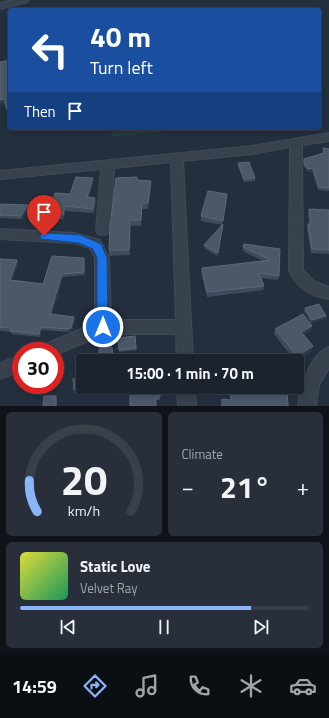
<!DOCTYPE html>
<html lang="en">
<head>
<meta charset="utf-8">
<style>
	body { margin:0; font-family:"Titillium Web",sans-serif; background:#282f3a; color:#f1f3f6; height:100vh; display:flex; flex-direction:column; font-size:15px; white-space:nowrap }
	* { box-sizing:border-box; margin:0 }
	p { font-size:13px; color:#a0a4aa }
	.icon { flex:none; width:22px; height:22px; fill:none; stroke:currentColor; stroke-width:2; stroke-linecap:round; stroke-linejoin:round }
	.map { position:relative; height:406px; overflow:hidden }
	.side { display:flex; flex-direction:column; gap:6px; padding:6px; background:#0f1319; flex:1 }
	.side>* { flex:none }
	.hud { position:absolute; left:8px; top:8px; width:313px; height:122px; border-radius:4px; box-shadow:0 2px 6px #0003,0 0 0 1px #39404a; background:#1a4fa0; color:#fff; overflow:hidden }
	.speed { position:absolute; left:12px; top:342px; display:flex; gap:8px; font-size:20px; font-weight:700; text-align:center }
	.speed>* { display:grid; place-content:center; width:52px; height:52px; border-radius:50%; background:#1b232e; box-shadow:0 2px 6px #0003,0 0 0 1px #39404a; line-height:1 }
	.speed .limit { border:6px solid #d22; background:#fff; color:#111 }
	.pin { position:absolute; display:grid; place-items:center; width:34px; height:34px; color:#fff; margin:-41px -17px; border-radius:50% 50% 50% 0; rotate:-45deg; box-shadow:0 0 4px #0007 }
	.pin .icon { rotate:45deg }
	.me { position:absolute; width:44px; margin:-22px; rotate:0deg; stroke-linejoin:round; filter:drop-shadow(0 0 3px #0008) }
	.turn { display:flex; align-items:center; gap:14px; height:84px; padding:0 16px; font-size:18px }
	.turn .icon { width:52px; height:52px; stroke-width:2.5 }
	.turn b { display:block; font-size:28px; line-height:34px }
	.then { display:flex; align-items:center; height:38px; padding:0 16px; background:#0003; gap:8px; font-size:15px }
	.big { font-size:30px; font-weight:700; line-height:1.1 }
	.side .tile { flex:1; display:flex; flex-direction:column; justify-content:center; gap:6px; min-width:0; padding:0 14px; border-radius:6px; background:#282f3a }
	.side .dial { align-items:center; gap:0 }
	.dial svg { height:104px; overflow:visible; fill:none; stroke:#39404a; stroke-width:7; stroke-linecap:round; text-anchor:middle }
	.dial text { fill:#f1f3f6; stroke:none }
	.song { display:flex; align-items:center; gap:12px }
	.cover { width:48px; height:48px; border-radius:6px; background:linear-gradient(135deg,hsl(60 70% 55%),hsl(150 70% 35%)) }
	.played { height:4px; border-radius:2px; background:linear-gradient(90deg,#8ab4f8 80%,#39404a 80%) }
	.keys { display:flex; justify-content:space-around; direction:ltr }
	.heat { display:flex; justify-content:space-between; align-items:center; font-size:22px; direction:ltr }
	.side .tiles { flex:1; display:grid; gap:6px; grid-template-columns:1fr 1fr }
	.tile:last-child { grid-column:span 2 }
	.trip { position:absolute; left:76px; top:354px; width:228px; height:40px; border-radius:4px; background:#1b232e; box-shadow:0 2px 6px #0003,0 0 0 1px #39404a; font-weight:700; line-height:40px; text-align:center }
	.menu { display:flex; height:64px; justify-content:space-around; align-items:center; background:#0b0e12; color:#a0a4aa }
	.menu .icon { width:28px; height:28px }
	.menu .selected { color:#8ab4f8 }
	.menu b { font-size:18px; color:#f1f3f6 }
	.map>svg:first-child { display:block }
</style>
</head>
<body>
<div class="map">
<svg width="329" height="406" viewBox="0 0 329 406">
	<rect width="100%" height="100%" fill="#242f3e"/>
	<path fill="#263c3f" d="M110,128h86l-84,9z"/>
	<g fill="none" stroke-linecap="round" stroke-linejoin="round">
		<g stroke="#414a57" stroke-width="2">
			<path id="minor" d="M14,0h14l-1,2 -27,7v-6z
				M329,133v8l-27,4 1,125 11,11 15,6v12c-19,-3 -32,-11 -40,-29l1,-123 -38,7 -69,7 10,200h-16l-1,-27h-72l-49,21v-4h-16l2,-5 54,-23v-65l-5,-10 -16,-5 -74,-4v-10l74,4 26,7 9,18 2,62h65l-5,-158 -57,6 -4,62 -2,4 -5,1 -5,-1 -2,-4 5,-61 -101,10v-8l252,-25z
				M329,347v21l-10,17 -3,21h-18c1,-18 13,-52 31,-59z
				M21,355v16l-21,8v-16z
				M177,387h18l1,19h-18z"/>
		</g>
		<use href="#minor" fill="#38414e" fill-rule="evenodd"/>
	</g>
	<path fill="#3f4b5c" d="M323,148l6,1v42l-11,-1 -6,-19 -3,1 -5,-5v-8l19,-6z
		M238,163l17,15v3l-11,1 -6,-16z
		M93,178v5l-4,14 7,5 -2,11 -28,-2 -3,8h-13l-2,-5 22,-20z
		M138,180l13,1v6l-3,22h-6l-1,17h-10l-1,29 -21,1v-6z
		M227,194l-10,62 -13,-8v-3l18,-20 -21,-4v-5z
		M0,205h28v3l-6,11 -22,-1z
		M309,209l20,1v44l-18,-1 -4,-25 1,-4h1l-1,-11z
		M243,247l37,2 -1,27 -1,4 -17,-2 3,8 -1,4 -56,7 -6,-25 1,-4 61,-7 -20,-10z
		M84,258l1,3v14l-22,2 -11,37 22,3 1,3 -3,11 -3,1 -27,-2 -2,7 -28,-3 -1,-2 -11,-1v-72l17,1 1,4 -6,17 31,3z
		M305,308l21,8 -1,3 -14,4 -7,-12z
		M275,329l35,2 -6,3 9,12 -2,5 -16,10 -21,-27z
		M135,336l2,14 -18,2 -1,-14z
		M83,387h32v5l-14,2 -1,-4 -25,4 -1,-4z
		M160,387v13h-4l-9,-11z
		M253,387h34l1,19h-67l1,-7 8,1v-6l1,-4h22z"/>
	<path fill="#2f3b4b" d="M4,99l1,5 -5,1v-5z
		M313,168l-1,3 -3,1v-3z
		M93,178v5l-5,19 -1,-5z
		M151,181v6l-3,22v-6z
		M95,198l1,4 -2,11 -1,-4z
		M28,205v3l-6,11 -1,-3z
		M65,206l1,5 -3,8v-4z
		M130,220l1,6 -1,29 -1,-5z
		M84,258l1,3v14l-1,-3z
		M17,260l1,4 -7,20 -1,-4z
		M62,274l1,3 -12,41 -1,-4z
		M326,316l-1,3 -14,4 1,-3z
		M74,317l1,3 -3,11 -3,1 -1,-3z
		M312,326l-2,5 -10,6 1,-5z
		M41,327l1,3 -2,7 -1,-3z
		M313,346l-2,5 -16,10 2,-5z
		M56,396l1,3v7h-1z"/>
	<path fill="#4b5868" stroke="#5c6777" d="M10,60v56h-1l-5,-17 -4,1v-38z
		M323,148l6,1v39l-10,-1 -6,-19 -4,1 -5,-5v-5l20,-6z
		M249,162l6,16 -11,1 -6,-16z
		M76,177l17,1 -6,19 8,1 -2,11 -28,-3 -2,9 -15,-1 7,-21 15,1z
		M137,177v3l14,1 -3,22h-6l-1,17h-11l-1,30h-20l1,-23 6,-49z
		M208,191l19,3 -4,27 -22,-5z
		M1,204l27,1 -7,11 -21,-1v-10z
		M309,209l20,1v40l-17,-1 -4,-25h3z
		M223,224l-5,29 -14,-8z
		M244,244l36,5 -1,27 -20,-3 5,13 -57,6 -5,-24 69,-8 -28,-13z
		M52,256l32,2v14l-22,2 -12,40 24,3 -3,11 -3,1 -27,-2 -2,7 -29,-3 1,-3 -11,-1v-68l17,1 -7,20 33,4z
		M319,304l7,12 -14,4 -7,-12z
		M303,314l9,12 -11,6 12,14 -16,10 -22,-27z
		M135,336l1,12 -17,2 -1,-12z
		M112,347l1,14h-14v-13z
		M264,356l22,5h-23z
		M83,377v10h6l-15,3 -1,-11z
		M100,387h14v1l-14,2z
		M147,387h13v10h-4v9h-26v-15l17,-2z
		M254,387h33l1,19h-66v-7l9,1v-10h23z
		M44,396h12v10h-13z"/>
	<path fill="#1a73e8" stroke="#114b97" d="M44,233l36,2 21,9 6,14 1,69 -1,3 -4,2 -4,-2 -2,-3v-69l-4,-9 -14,-6 -38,-4 -1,-3 1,-2z"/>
</svg>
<div class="speed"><div class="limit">30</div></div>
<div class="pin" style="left:44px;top:236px;background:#d93025"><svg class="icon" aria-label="arrive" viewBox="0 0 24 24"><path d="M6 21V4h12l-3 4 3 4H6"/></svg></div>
<svg class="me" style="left:103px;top:327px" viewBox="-20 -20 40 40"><circle r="17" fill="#1a73e8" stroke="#fff" stroke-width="3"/><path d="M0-11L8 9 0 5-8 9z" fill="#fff"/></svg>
<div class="trip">15:00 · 1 min · 70 m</div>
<div class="hud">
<div class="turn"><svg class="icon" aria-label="left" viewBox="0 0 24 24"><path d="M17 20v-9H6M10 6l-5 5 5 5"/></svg><div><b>40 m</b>Turn left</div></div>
<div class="then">Then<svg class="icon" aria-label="arrive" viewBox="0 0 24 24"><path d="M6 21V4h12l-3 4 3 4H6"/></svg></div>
</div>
</div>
<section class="side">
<div class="tiles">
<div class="tile dial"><svg viewBox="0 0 100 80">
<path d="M14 69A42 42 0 1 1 86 69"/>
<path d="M14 69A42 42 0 0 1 8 45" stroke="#8ab4f8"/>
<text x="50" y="56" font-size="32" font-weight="700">20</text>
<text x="50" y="72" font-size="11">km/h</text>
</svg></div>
<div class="tile"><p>Climate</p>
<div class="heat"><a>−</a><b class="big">21°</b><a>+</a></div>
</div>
<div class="tile">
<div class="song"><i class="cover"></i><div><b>Static Love</b><p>Velvet Ray</p></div></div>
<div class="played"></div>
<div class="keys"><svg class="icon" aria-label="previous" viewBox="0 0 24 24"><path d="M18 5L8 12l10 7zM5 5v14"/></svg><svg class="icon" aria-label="pause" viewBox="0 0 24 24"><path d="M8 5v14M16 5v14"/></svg><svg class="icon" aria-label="next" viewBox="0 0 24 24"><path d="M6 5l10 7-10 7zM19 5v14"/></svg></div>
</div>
</div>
</section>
<nav class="menu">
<b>14:59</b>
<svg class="icon selected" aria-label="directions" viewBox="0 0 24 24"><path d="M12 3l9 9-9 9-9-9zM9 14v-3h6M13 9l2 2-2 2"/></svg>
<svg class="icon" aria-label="music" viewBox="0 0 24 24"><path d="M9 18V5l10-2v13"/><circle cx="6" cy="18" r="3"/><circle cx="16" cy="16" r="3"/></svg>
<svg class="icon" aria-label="phone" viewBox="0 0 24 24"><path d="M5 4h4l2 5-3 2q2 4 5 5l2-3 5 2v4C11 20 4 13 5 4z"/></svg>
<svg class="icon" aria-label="climate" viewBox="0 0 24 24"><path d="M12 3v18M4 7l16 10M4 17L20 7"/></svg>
<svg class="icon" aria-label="car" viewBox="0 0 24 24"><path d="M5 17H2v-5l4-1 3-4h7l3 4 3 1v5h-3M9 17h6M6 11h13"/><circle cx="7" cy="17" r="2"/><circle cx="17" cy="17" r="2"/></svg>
</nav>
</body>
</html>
